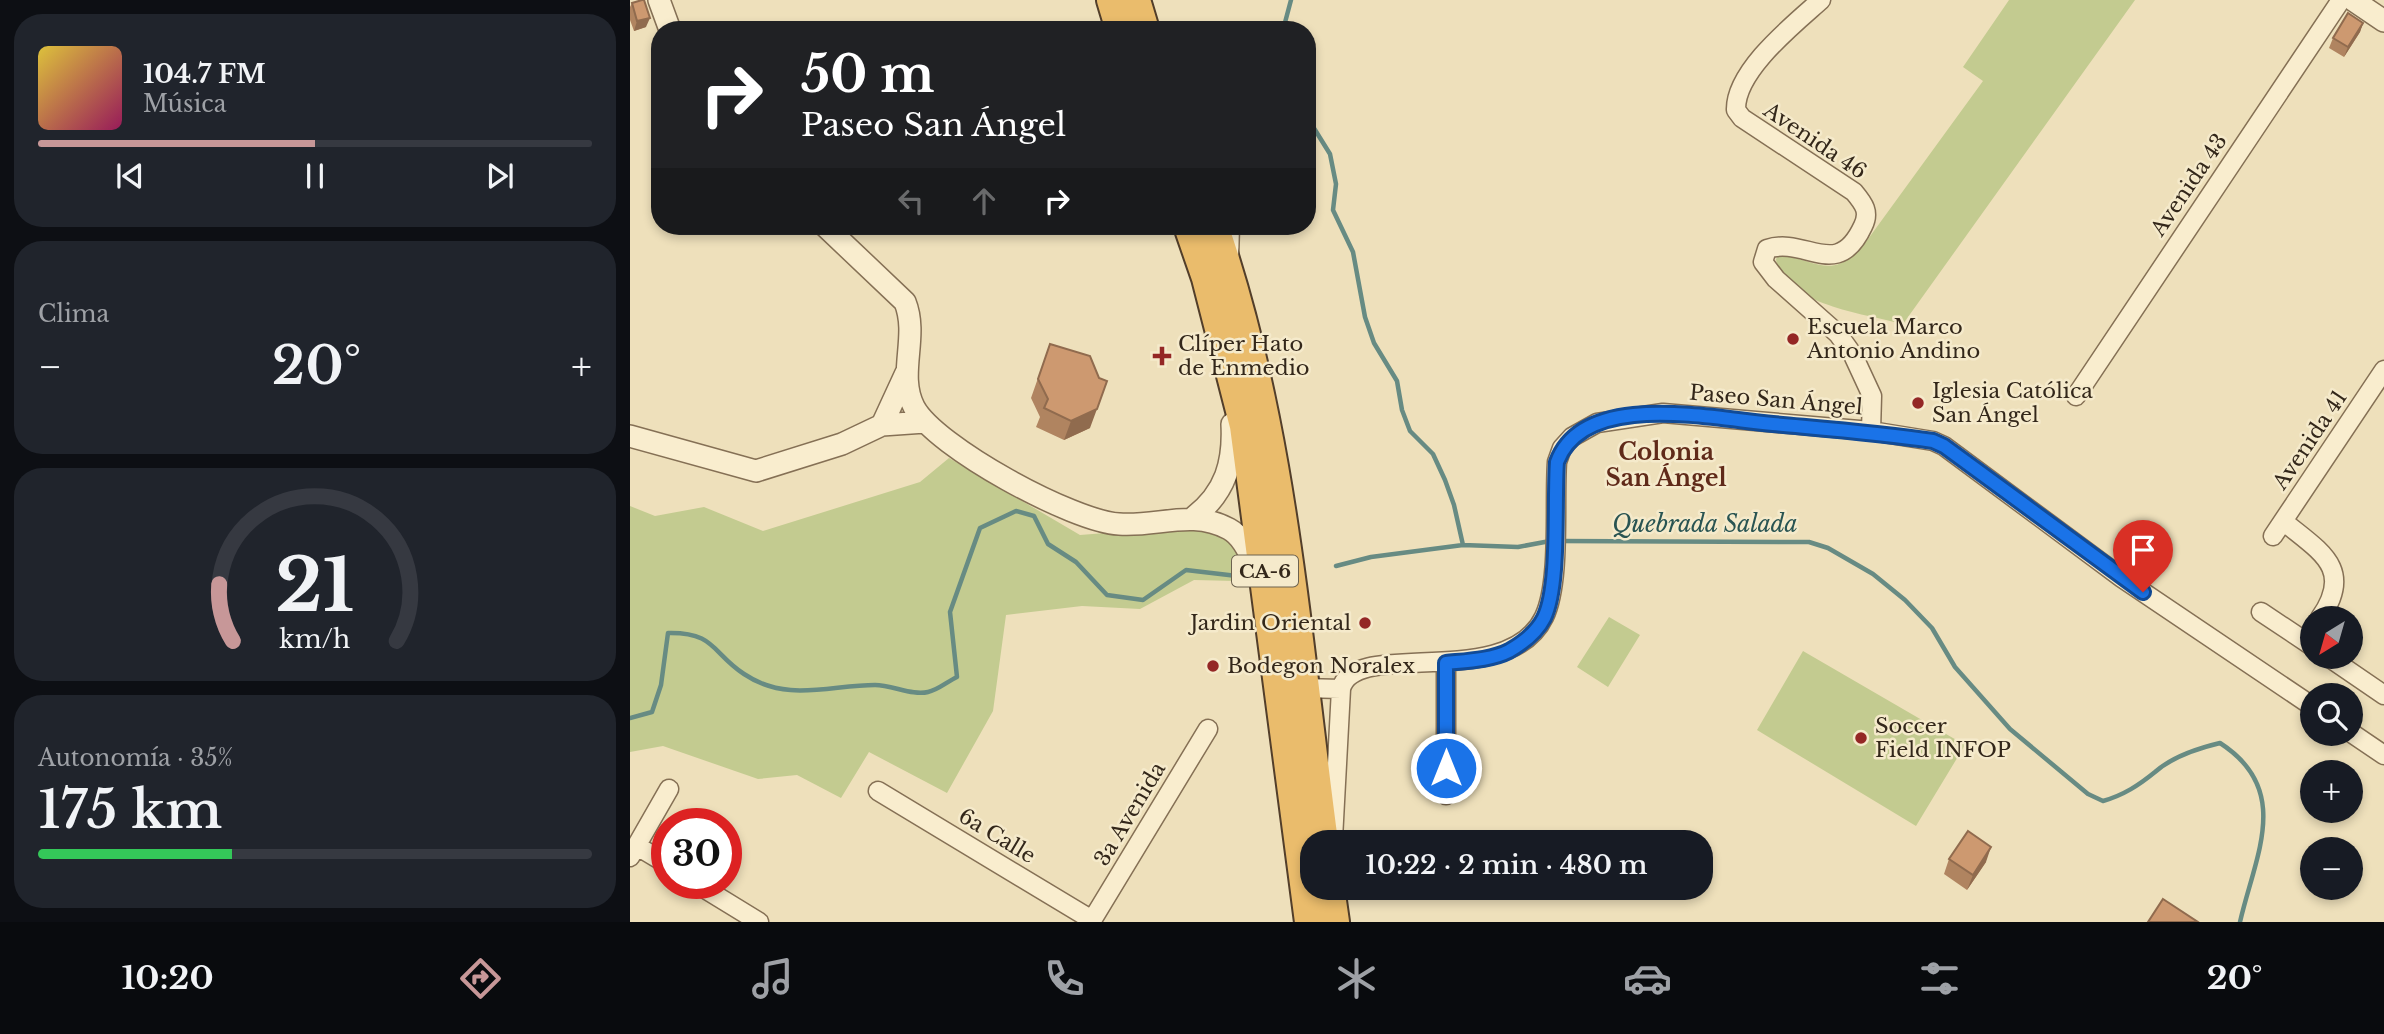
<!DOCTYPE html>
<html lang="es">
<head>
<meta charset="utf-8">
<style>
	body { margin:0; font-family:"Libre Baskerville",serif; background:#20242c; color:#f1f3f6; height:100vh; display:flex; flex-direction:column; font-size:26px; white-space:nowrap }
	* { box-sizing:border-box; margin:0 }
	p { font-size:23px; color:#9ea1a6 }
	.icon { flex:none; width:38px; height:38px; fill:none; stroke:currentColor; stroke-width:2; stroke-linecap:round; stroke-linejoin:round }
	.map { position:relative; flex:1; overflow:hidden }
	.drawer { display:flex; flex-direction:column; gap:14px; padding:14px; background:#0d0f14; width:630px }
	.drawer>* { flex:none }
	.banner { position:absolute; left:21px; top:21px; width:665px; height:214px; border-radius:28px; box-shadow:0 4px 10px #0003; background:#202124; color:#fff; overflow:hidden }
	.needle { width:46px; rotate:217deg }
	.controls { position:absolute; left:1670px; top:606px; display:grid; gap:14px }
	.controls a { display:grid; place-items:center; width:63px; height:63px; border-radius:50%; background:#171b24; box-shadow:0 4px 10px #0003; font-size:35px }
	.speed { position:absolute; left:21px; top:808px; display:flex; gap:14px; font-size:35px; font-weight:700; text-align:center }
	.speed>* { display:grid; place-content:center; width:91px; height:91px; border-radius:50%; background:#171b24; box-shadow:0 4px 10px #0003; line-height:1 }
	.speed .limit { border:10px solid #d22; background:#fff; color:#111 }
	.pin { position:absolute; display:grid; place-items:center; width:60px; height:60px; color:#fff; margin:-72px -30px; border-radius:50% 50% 50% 0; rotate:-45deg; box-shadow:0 0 7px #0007 }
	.pin .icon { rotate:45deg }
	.me { position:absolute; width:77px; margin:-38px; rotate:0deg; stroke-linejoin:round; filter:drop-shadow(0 0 5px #0008) }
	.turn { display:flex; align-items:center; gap:24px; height:147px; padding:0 35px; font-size:32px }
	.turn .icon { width:91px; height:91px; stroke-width:2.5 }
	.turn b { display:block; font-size:49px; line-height:60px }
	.lanes { display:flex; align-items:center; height:66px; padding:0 35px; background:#0003; justify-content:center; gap:35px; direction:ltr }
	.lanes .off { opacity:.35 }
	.big { font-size:52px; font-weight:600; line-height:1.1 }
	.drawer .widget { flex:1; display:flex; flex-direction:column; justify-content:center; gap:10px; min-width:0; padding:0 24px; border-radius:28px; background:#20242c }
	.drawer .dial { align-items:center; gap:0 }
	.dial svg { height:182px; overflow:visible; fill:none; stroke:#363941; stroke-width:7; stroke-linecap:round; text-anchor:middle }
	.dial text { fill:#f1f3f6; stroke:none }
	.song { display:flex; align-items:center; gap:21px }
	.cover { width:84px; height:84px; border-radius:10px; background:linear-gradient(135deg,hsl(50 70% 55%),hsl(330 70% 35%)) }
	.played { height:7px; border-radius:4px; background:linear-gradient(90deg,#c79798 50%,#363941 50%) }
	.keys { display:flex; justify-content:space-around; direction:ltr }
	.heat { display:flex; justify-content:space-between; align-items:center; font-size:38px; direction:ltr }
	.charge { height:10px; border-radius:5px; background:linear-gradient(90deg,#34c759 35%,#363941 0) }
	.trip { position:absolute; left:670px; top:830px; width:413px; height:70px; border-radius:28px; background:#171b24; box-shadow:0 4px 10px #0003; font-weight:600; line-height:70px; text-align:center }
	.menu { display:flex; height:112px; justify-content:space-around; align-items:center; background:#090b0e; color:#9ea1a6 }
	.menu .icon { width:49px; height:49px }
	.menu .active { color:#c79798 }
	.menu b { font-size:32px; color:#f1f3f6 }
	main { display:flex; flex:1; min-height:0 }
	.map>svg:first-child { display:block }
</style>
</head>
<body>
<main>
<section class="drawer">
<div class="widget">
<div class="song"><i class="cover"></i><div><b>104.7 FM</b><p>Música</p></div></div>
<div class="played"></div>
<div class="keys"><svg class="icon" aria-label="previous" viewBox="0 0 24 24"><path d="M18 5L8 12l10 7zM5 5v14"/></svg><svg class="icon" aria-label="pause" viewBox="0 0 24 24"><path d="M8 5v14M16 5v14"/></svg><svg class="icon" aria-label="next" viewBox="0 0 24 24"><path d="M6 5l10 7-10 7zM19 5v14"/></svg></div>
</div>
<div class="widget"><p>Clima</p>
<div class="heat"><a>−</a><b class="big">20°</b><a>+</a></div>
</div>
<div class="widget dial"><svg viewBox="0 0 100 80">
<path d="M14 69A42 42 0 1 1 86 69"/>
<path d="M14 69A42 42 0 0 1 8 44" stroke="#c79798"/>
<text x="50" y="56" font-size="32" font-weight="700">21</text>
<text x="50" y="72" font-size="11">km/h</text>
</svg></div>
<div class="widget"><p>Autonomía · 35%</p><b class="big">175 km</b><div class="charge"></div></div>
</section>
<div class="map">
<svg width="1754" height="922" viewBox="0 0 1754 922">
	<rect width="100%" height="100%" fill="#eee0bb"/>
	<path fill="#c3cb90" d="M1379,0h126l-232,324c-37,-10 -122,-20 -127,-65l3,-4c40,5 51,26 84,-9l120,-165 -20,-14z
		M319,458l131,77 115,-9 34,11 14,22 -7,22 -42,-1 -54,29 -58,-3 -76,9 -13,96 -46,82 -78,-41 -28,46 -44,-23 -39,4 -95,-33 -33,6v-246l25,10 49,-9 59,24 157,-49z
		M979,617l31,18 -32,52 -31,-20z
		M1173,651l162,94 -49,81 -159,-96z"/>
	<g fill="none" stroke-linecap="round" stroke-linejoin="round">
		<path stroke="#678b83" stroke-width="4.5" d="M653,30l8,-30
			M677,117l23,37 6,30 -3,26 20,42 12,65 9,26 23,38 5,29 8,21 23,23 12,26 9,25 9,40
			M929,541l250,1 19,6 45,26 32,26 27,28 23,39 55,62 78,65 15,7c21,-6 36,-16 52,-29 17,-15 44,-24 65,-29 73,47 35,113 20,179
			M706,566l35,-9 92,-12 55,2 32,-6
			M0,718l22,-6 9,-27 7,-52c47,-1 44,20 76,41 43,29 86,11 131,11 17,0 38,11 53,7 10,-2 20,-11 29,-15l-7,-65 30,-84 36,-17 18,5 14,28 28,18 31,33 36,5 43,-30 51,6"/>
		<g stroke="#857055" stroke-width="21">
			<path id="minor" d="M1191,0c-28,25 -86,71 -85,110l6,8 112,74c10,12 16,20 9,34 -26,56 -57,10 -96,23l-4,13 13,17 62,55 15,21 19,41 -1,35
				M599,259l1,-33
				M1446,396l265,-396
				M1653,521c36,30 72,47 37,97
				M1643,536l111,-166
				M1631,612l51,34
				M1697,656l57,39
				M816,663v132
				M673,688l38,1
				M1720,732l34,23
				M248,791l214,129
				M703,839l8,-150c12,-52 167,4 203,-72 17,-35 10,-114 13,-155l5,-14 10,-11 25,-14 66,-10 208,18 62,10 11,5 178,132 190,128
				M7,846l30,18
				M0,857l39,-68
				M67,884l62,38
				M461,922l117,-193"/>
		</g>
		<g stroke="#857055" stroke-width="24">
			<path id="tertiary" d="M29,0l11,30
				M1723,0l31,21
				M195,226l80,76c14,35 -8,72 9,105 21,40 160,115 205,117 39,3 73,-15 110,5 15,8 22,29 30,43
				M252,425l24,-52
				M0,436l126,35 86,-27 40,-19 43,-3
				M564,517c32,-25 40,-55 38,-93"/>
		</g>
		<g stroke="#523e2a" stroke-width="32">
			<path id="trunk" d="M481,0l9,30
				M506,0l9,30
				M558,226l18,52 38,148 65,496
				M584,226c69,200 82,408 110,616
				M700,887l5,35"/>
		</g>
		<use href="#minor" stroke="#f9edce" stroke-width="18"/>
		<use href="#tertiary" stroke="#f9edce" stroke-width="21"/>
		<use href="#trunk" stroke="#eabc6c" stroke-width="28"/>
	</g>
	<path fill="#b08460" d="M2,3l14,24 -12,4 -4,-11v-13z
		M1733,23l-3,9 -16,25 -15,-9 4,-10z
		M420,344l40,84 -26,12 -28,-13 4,-10 -9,-19z
		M1319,859l37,3 -19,28 -23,-16z"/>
	<path fill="#906b4e" d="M20,18l-4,9 -12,4 3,-10z
		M1733,23l-3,9 -16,25 4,-10z
		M467,409l-7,19 -26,12 7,-19z
		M1361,847l-5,15 -19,28 6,-15z"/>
	<path fill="#cd9970" stroke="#906b4e" stroke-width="2" d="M12,0h2l6,18 -13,3 -5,-18z
		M1718,13l15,10 -15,24 -15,-9z
		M420,344l40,12 9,22 8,3 -10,28 -26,12 -27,-13 4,-9 -10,-20z
		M1338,831l23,16 -18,28 -24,-16z
		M1533,899l35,23h-50z"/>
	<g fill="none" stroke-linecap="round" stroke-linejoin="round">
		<g stroke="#114b97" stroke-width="18">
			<path id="route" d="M816,768v-105c19,-2 46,-3 63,-12 14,-8 28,-19 35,-33 16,-33 10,-116 13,-156 27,-73 157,-43 216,-38 54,5 107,9 160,17l11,5 199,146"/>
		</g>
		<use href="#route" stroke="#1a73e8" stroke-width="12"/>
	</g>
	<g fill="#942725" stroke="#f5eacb" stroke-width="2.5">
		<circle cx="1163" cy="339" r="7"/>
		<path d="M528.5 345.5h7v7h7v7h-7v7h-7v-7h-7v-7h7z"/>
		<circle cx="1288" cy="403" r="7"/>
		<circle cx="735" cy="623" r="7"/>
		<circle cx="583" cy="666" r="7"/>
		<circle cx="1231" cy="738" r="7"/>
	</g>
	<g text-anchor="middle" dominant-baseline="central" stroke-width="5" stroke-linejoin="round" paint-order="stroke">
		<rect fill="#f5eacb" stroke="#6d624f" stroke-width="2" x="602" y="555.5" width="66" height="31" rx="5"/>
		<g font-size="19" font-weight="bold" fill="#33271a">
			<text x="635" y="571">CA-6</text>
		</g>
		<g font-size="21" fill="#33271a" stroke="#f5eacb">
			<text transform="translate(1185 141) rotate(34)">Avenida 46</text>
			<text transform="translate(1559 185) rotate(-56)">Avenida 43</text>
			<text transform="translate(1146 400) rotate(5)">Paseo San Ángel</text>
			<text transform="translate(1680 440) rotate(-56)">Avenida 41</text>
			<text transform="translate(500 814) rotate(-59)">3a Avenida</text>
			<text transform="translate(367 836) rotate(31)">6a Calle</text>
		</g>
		<g font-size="21" fill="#33271a" stroke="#f5eacb" text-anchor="start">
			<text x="1177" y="327">Escuela Marco<tspan x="1177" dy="24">Antonio Andino</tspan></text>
			<text x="548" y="344">Clíper Hato<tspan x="548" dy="24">de Enmedio</tspan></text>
			<text x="1302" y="391">Iglesia Católica<tspan x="1302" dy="24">San Ángel</tspan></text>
			<text x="721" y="623" text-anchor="end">Jardin Oriental</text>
			<text x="597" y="666">Bodegon Noralex</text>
			<text x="1245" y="726">Soccer<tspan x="1245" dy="24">Field INFOP</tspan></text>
		</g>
		<g font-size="23" font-weight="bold" fill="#602a19" stroke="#f5eacb">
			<text x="1036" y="452">Colonia<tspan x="1036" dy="26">San Ángel</tspan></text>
		</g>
		<g font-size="23" font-style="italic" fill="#295452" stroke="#f5eacb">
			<text x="1075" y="524">Quebrada Salada</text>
		</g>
	</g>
</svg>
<div class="controls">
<a><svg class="needle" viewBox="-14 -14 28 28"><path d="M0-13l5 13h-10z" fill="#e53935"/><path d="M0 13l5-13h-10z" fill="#9ea1a6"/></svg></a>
<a><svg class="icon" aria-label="search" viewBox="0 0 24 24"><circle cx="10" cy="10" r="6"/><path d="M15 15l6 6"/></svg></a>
<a>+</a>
<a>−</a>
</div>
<div class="speed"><div class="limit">30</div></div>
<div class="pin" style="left:1513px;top:592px;background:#d93025"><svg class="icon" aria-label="arrive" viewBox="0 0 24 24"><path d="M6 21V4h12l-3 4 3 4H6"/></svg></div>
<svg class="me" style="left:816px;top:768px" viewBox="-20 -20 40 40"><circle r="17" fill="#1a73e8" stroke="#fff" stroke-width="3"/><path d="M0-11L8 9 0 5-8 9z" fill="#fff"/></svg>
<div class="trip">10:22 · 2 min · 480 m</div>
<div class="banner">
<div class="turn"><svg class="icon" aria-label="right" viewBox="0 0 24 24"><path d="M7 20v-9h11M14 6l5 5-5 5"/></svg><div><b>50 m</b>Paseo San Ángel</div></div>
<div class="lanes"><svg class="icon off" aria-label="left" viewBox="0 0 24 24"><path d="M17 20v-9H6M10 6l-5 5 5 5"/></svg><svg class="icon off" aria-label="ahead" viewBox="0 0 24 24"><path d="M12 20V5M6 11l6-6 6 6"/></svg><svg class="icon" aria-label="right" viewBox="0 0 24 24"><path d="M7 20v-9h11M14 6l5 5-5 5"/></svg></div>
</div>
</div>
</main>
<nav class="menu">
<b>10:20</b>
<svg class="icon active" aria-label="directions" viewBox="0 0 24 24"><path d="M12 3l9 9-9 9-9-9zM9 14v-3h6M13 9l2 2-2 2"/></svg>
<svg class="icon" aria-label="music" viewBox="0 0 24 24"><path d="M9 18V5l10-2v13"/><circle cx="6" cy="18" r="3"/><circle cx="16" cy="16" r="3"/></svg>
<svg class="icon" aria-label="phone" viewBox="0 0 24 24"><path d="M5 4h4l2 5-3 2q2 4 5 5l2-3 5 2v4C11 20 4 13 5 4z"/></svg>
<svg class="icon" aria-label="climate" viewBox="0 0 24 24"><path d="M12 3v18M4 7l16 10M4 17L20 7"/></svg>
<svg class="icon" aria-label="car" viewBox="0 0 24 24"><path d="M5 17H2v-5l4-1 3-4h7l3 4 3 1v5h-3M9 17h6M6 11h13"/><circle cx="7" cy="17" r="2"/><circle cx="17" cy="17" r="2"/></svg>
<svg class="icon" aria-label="filters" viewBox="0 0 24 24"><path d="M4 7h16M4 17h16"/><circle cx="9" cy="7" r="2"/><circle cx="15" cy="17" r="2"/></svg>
<b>20°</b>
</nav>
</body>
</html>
